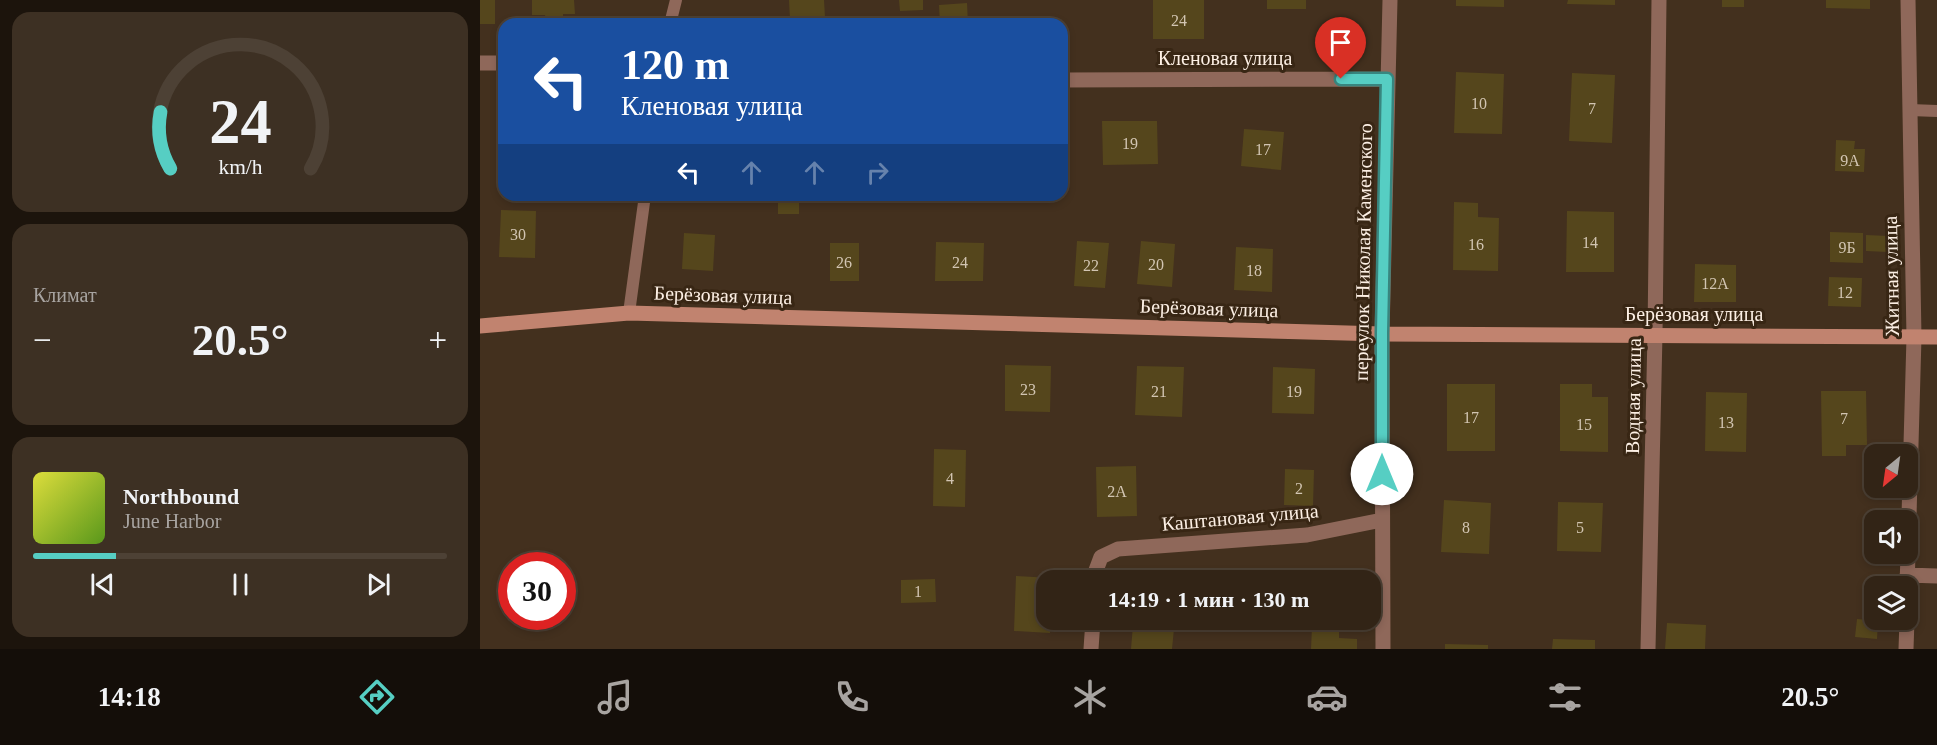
<!DOCTYPE html>
<html lang="ru">
<head>
<meta charset="utf-8">
<style>
	body { margin:0; font-family:Georgia,serif; background:#3d3023; color:#f1f3f6; height:100vh; display:flex; flex-direction:column; font-size:22px; white-space:nowrap }
	* { box-sizing:border-box; margin:0 }
	p { font-size:20px; color:#a8a4a1 }
	.icon { flex:none; width:33px; height:33px; fill:none; stroke:currentColor; stroke-width:2; stroke-linecap:round; stroke-linejoin:round }
	.map { position:relative; flex:1; overflow:hidden }
	.details { display:flex; flex-direction:column; gap:12px; padding:12px; background:#1c140c; width:480px }
	.details>* { flex:none }
	.banner { position:absolute; left:18px; top:18px; width:570px; height:183px; border-radius:18px; box-shadow:0 3px 9px #0003,0 0 0 2px #4d4135; background:#1a4fa0; color:#fff; overflow:hidden }
	.needle { width:39px; rotate:209deg }
	.controls { position:absolute; left:1384px; top:444px; display:grid; gap:12px }
	.controls a { display:grid; place-items:center; width:54px; height:54px; border-radius:12px; background:#322416; box-shadow:0 3px 9px #0003,0 0 0 2px #4d4135; font-size:30px }
	.speed { position:absolute; left:18px; top:552px; display:flex; gap:12px; font-size:30px; font-weight:700; text-align:center }
	.speed>* { display:grid; place-content:center; width:78px; height:78px; border-radius:50%; background:#322416; box-shadow:0 3px 9px #0003,0 0 0 2px #4d4135; line-height:1 }
	.speed .limit { border:9px solid #d22; background:#fff; color:#111 }
	.pin { position:absolute; display:grid; place-items:center; width:51px; height:51px; color:#fff; margin:-62px -26px; border-radius:50% 50% 50% 0; rotate:-45deg; box-shadow:0 0 6px #0007 }
	.pin .icon { rotate:45deg }
	.me { position:absolute; width:66px; margin:-33px; rotate:0deg; stroke-linejoin:round; filter:drop-shadow(0 0 4px #0008) }
	.turn { display:flex; align-items:center; gap:21px; height:126px; padding:0 24px; font-size:27px }
	.turn .icon { width:78px; height:78px; stroke-width:2.5 }
	.turn b { display:block; font-size:42px; line-height:51px }
	.lanes { display:flex; align-items:center; height:57px; padding:0 24px; background:#0003; justify-content:center; gap:30px; direction:ltr }
	.lanes .off { opacity:.35 }
	.big { font-size:45px; font-weight:700; line-height:1.1 }
	.details .card { flex:1; display:flex; flex-direction:column; justify-content:center; gap:9px; min-width:0; padding:0 21px; border-radius:18px; background:#3d3023 }
	.details .dial { align-items:center; gap:0 }
	.dial svg { height:156px; overflow:visible; fill:none; stroke:#4d4135; stroke-width:7; stroke-linecap:round; text-anchor:middle }
	.dial text { fill:#f1f3f6; stroke:none }
	.song { display:flex; align-items:center; gap:18px }
	.cover { width:72px; height:72px; border-radius:9px; background:linear-gradient(135deg,hsl(60 70% 55%),hsl(90 70% 35%)) }
	.played { height:6px; border-radius:3px; background:linear-gradient(90deg,#56cec3 20%,#4d4135 20%) }
	.keys { display:flex; justify-content:space-around; direction:ltr }
	.heat { display:flex; justify-content:space-between; align-items:center; font-size:33px; direction:ltr }
	.trip { position:absolute; left:556px; top:570px; width:345px; height:60px; border-radius:18px; background:#322416; box-shadow:0 3px 9px #0003,0 0 0 2px #4d4135; font-weight:700; line-height:60px; text-align:center }
	.dock { display:flex; height:96px; justify-content:space-around; align-items:center; background:#140e09; color:#a8a4a1 }
	.dock .icon { width:42px; height:42px }
	.dock .on { color:#56cec3 }
	.dock b { font-size:27px; color:#f1f3f6 }
	main { display:flex; flex:1; min-height:0 }
	.map>svg:first-child { display:block }
</style>
</head>
<body>
<main>
<section class="details">
<div class="card dial"><svg viewBox="0 0 100 80">
<path d="M14 69A42 42 0 1 1 86 69"/>
<path d="M14 69A42 42 0 0 1 9 40" stroke="#56cec3"/>
<text x="50" y="56" font-size="32" font-weight="700">24</text>
<text x="50" y="72" font-size="11">km/h</text>
</svg></div>
<div class="card"><p>Климат</p>
<div class="heat"><a>−</a><b class="big">20.5°</b><a>+</a></div>
</div>
<div class="card">
<div class="song"><i class="cover"></i><div><b>Northbound</b><p>June Harbor</p></div></div>
<div class="played"></div>
<div class="keys"><svg class="icon" aria-label="previous" viewBox="0 0 24 24"><path d="M18 5L8 12l10 7zM5 5v14"/></svg><svg class="icon" aria-label="pause" viewBox="0 0 24 24"><path d="M8 5v14M16 5v14"/></svg><svg class="icon" aria-label="next" viewBox="0 0 24 24"><path d="M6 5l10 7-10 7zM19 5v14"/></svg></div>
</div>
</section>
<div class="map">
<svg width="1457" height="649" viewBox="0 0 1457 649">
	<rect width="100%" height="100%" fill="#43301e"/>
	<path fill="#55461c" d="M0,0h15v24h-15z
		M52,0h42l1,14h-12v8h-17l-1,-7h-13z
		M309,0h35l1,17 -35,2z
		M419,0h24v10l-23,1z
		M673,0h51v39h-51z
		M787,0h39v9h-39z
		M976,0h48v7l-48,-1z
		M1088,0h47v5l-48,-1z
		M1242,0h22v7h-22z
		M1346,0h44v9l-44,-1z
		M487,3l1,21h-28l-1,-19z
		M976,72l48,2 -2,60 -48,-1z
		M1092,73l43,2 -3,68 -43,-2z
		M622,121h55l1,43 -55,1z
		M764,129l40,3 -3,38 -40,-4z
		M1356,140l19,1 -1,8h11l-1,23 -29,-1z
		M298,195h21v19h-21z
		M974,202l24,1v14l21,1 -1,53 -45,-1z
		M21,210l35,1 -1,47 -36,-1z
		M1087,211l47,1v60h-48z
		M1350,232l33,1v30l-33,-1z
		M204,233l31,2 -2,36 -31,-2z
		M1386,235l22,1v16l-22,-1z
		M597,241l32,2 -4,45 -31,-2z
		M661,241l34,3 -3,43 -35,-3z
		M456,242l48,1 -1,38h-48z
		M350,243h29v38h-29z
		M756,247l37,2 -1,43 -38,-2z
		M1215,264l41,1v37h-42z
		M1349,277l33,1 -1,29 -33,-1z
		M525,365l46,1 -1,46 -45,-1z
		M657,366l47,1 -2,50 -47,-2z
		M793,367l42,2 -1,45 -42,-1z
		M967,384h48v67h-48z
		M1080,384h32v13h16v55l-48,-1z
		M1341,391h45l1,54h-21v11h-24z
		M1226,392l41,1 -1,59 -41,-1z
		M454,449l32,1 -1,57 -32,-1z
		M656,466l1,50 -40,1 -1,-50z
		M805,469l29,1 -1,36 -29,-1z
		M964,500l47,3 -2,51 -48,-2z
		M1078,502l45,1 -2,49 -44,-1z
		M536,576l36,2v2h-5v40h4l-1,13 -36,-2z
		M455,579l1,23 -35,1v-23z
		M1377,619l21,2 -1,18 -22,-2z
		M1187,623l39,2 -1,24h-40z
		M653,625l41,4 -2,20h-41z
		M832,627l27,1v10l18,1v10h-46z
		M1073,639l42,1v9h-43z
		M965,644l43,1v4h-43z"/>
	<g fill="none" stroke-linecap="round" stroke-linejoin="round">
		<path stroke="#8f685a" stroke-width="12" d="M190,24l6,-24
			M1430,110l27,1
			M149,313l16,-118"/>
		<path stroke="#8f685a" stroke-width="15" d="M1428,0l6,337 -6,215
			M0,63h24
			M582,80l325,-1
			M1427,575l30,1
			M615,580v-7l6,-16 17,-8 189,-14 75,-15
			M1427,586l1,-32
			M611,649l2,-29
			M903,649l-1,-315 8,-334
			M1168,649l7,-315 4,-334
			M1426,649l1,-29"/>
		<path stroke="#c1836f" stroke-width="15" d="M0,326l149,-13 753,21 555,3"/>
	</g>
	<g fill="none" stroke-linecap="round" stroke-linejoin="round">
		<g stroke="#38867f" stroke-width="15">
			<path id="route" d="M861,79h46l-5,254v141"/>
		</g>
		<use href="#route" stroke="#56cec3" stroke-width="10"/>
	</g>
	<g text-anchor="middle" dominant-baseline="central" stroke-width="6" stroke-linejoin="round" paint-order="stroke">
		<g font-size="16" fill="#d2c5b2">
			<text x="699" y="20">24</text>
			<text x="999" y="103">10</text>
			<text x="1112" y="108">7</text>
			<text x="650" y="143">19</text>
			<text x="783" y="149">17</text>
			<text x="1370" y="160">9А</text>
			<text x="38" y="234">30</text>
			<text x="1110" y="242">14</text>
			<text x="996" y="244">16</text>
			<text x="1367" y="247">9Б</text>
			<text x="364" y="262">26</text>
			<text x="480" y="262">24</text>
			<text x="676" y="264">20</text>
			<text x="611" y="265">22</text>
			<text x="774" y="270">18</text>
			<text x="1235" y="283">12А</text>
			<text x="1365" y="292">12</text>
			<text x="548" y="389">23</text>
			<text x="679" y="391">21</text>
			<text x="814" y="391">19</text>
			<text x="991" y="417">17</text>
			<text x="1364" y="418">7</text>
			<text x="1246" y="422">13</text>
			<text x="1104" y="424">15</text>
			<text x="470" y="478">4</text>
			<text x="819" y="488">2</text>
			<text x="637" y="491">2А</text>
			<text x="986" y="527">8</text>
			<text x="1100" y="527">5</text>
			<text x="438" y="591">1</text>
		</g>
		<g font-size="20" fill="#fcefe4" stroke="#382614">
			<text x="745" y="58">Кленовая улица</text>
			<text transform="translate(883 252) rotate(-89)">переулок Николая Каменского</text>
			<text transform="translate(1411 276) rotate(-91)">Житная улица</text>
			<text transform="translate(243 295) rotate(2)">Берёзовая улица</text>
			<text transform="translate(729 308) rotate(2)">Берёзовая улица</text>
			<text x="1214" y="314">Берёзовая улица</text>
			<text transform="translate(1153 396) rotate(-89)">Водная улица</text>
			<text transform="translate(760 517) rotate(-5)">Каштановая улица</text>
		</g>
	</g>
</svg>
<div class="controls">
<a><svg class="needle" viewBox="-14 -14 28 28"><path d="M0-13l5 13h-10z" fill="#e53935"/><path d="M0 13l5-13h-10z" fill="#a8a4a1"/></svg></a>
<a><svg class="icon" aria-label="sound" viewBox="0 0 24 24"><path d="M4 9h4l5-4v14l-5-4H4zM17 9q2 3 0 6"/></svg></a>
<a><svg class="icon" aria-label="layers" viewBox="0 0 24 24"><path d="M12 4l9 5-9 5-9-5zM3 14l9 5 9-5"/></svg></a>
</div>
<div class="speed"><div class="limit">30</div></div>
<div class="pin" style="left:861px;top:79px;background:#d93025"><svg class="icon" aria-label="arrive" viewBox="0 0 24 24"><path d="M6 21V4h12l-3 4 3 4H6"/></svg></div>
<svg class="me" style="left:902px;top:474px" viewBox="-20 -20 40 40"><circle r="19" fill="#fff"/><path d="M0-13L10 11 0 6-10 11z" fill="#56cec3"/></svg>
<div class="trip">14:19 · 1 мин · 130 m</div>
<div class="banner">
<div class="turn"><svg class="icon" aria-label="left" viewBox="0 0 24 24"><path d="M17 20v-9H6M10 6l-5 5 5 5"/></svg><div><b>120 m</b>Кленовая улица</div></div>
<div class="lanes"><svg class="icon" aria-label="left" viewBox="0 0 24 24"><path d="M17 20v-9H6M10 6l-5 5 5 5"/></svg><svg class="icon off" aria-label="ahead" viewBox="0 0 24 24"><path d="M12 20V5M6 11l6-6 6 6"/></svg><svg class="icon off" aria-label="ahead" viewBox="0 0 24 24"><path d="M12 20V5M6 11l6-6 6 6"/></svg><svg class="icon off" aria-label="right" viewBox="0 0 24 24"><path d="M7 20v-9h11M14 6l5 5-5 5"/></svg></div>
</div>
</div>
</main>
<nav class="dock">
<b>14:18</b>
<svg class="icon on" aria-label="directions" viewBox="0 0 24 24"><path d="M12 3l9 9-9 9-9-9zM9 14v-3h6M13 9l2 2-2 2"/></svg>
<svg class="icon" aria-label="music" viewBox="0 0 24 24"><path d="M9 18V5l10-2v13"/><circle cx="6" cy="18" r="3"/><circle cx="16" cy="16" r="3"/></svg>
<svg class="icon" aria-label="phone" viewBox="0 0 24 24"><path d="M5 4h4l2 5-3 2q2 4 5 5l2-3 5 2v4C11 20 4 13 5 4z"/></svg>
<svg class="icon" aria-label="climate" viewBox="0 0 24 24"><path d="M12 3v18M4 7l16 10M4 17L20 7"/></svg>
<svg class="icon" aria-label="car" viewBox="0 0 24 24"><path d="M5 17H2v-5l4-1 3-4h7l3 4 3 1v5h-3M9 17h6M6 11h13"/><circle cx="7" cy="17" r="2"/><circle cx="17" cy="17" r="2"/></svg>
<svg class="icon" aria-label="filters" viewBox="0 0 24 24"><path d="M4 7h16M4 17h16"/><circle cx="9" cy="7" r="2"/><circle cx="15" cy="17" r="2"/></svg>
<b>20.5°</b>
</nav>
</body>
</html>
